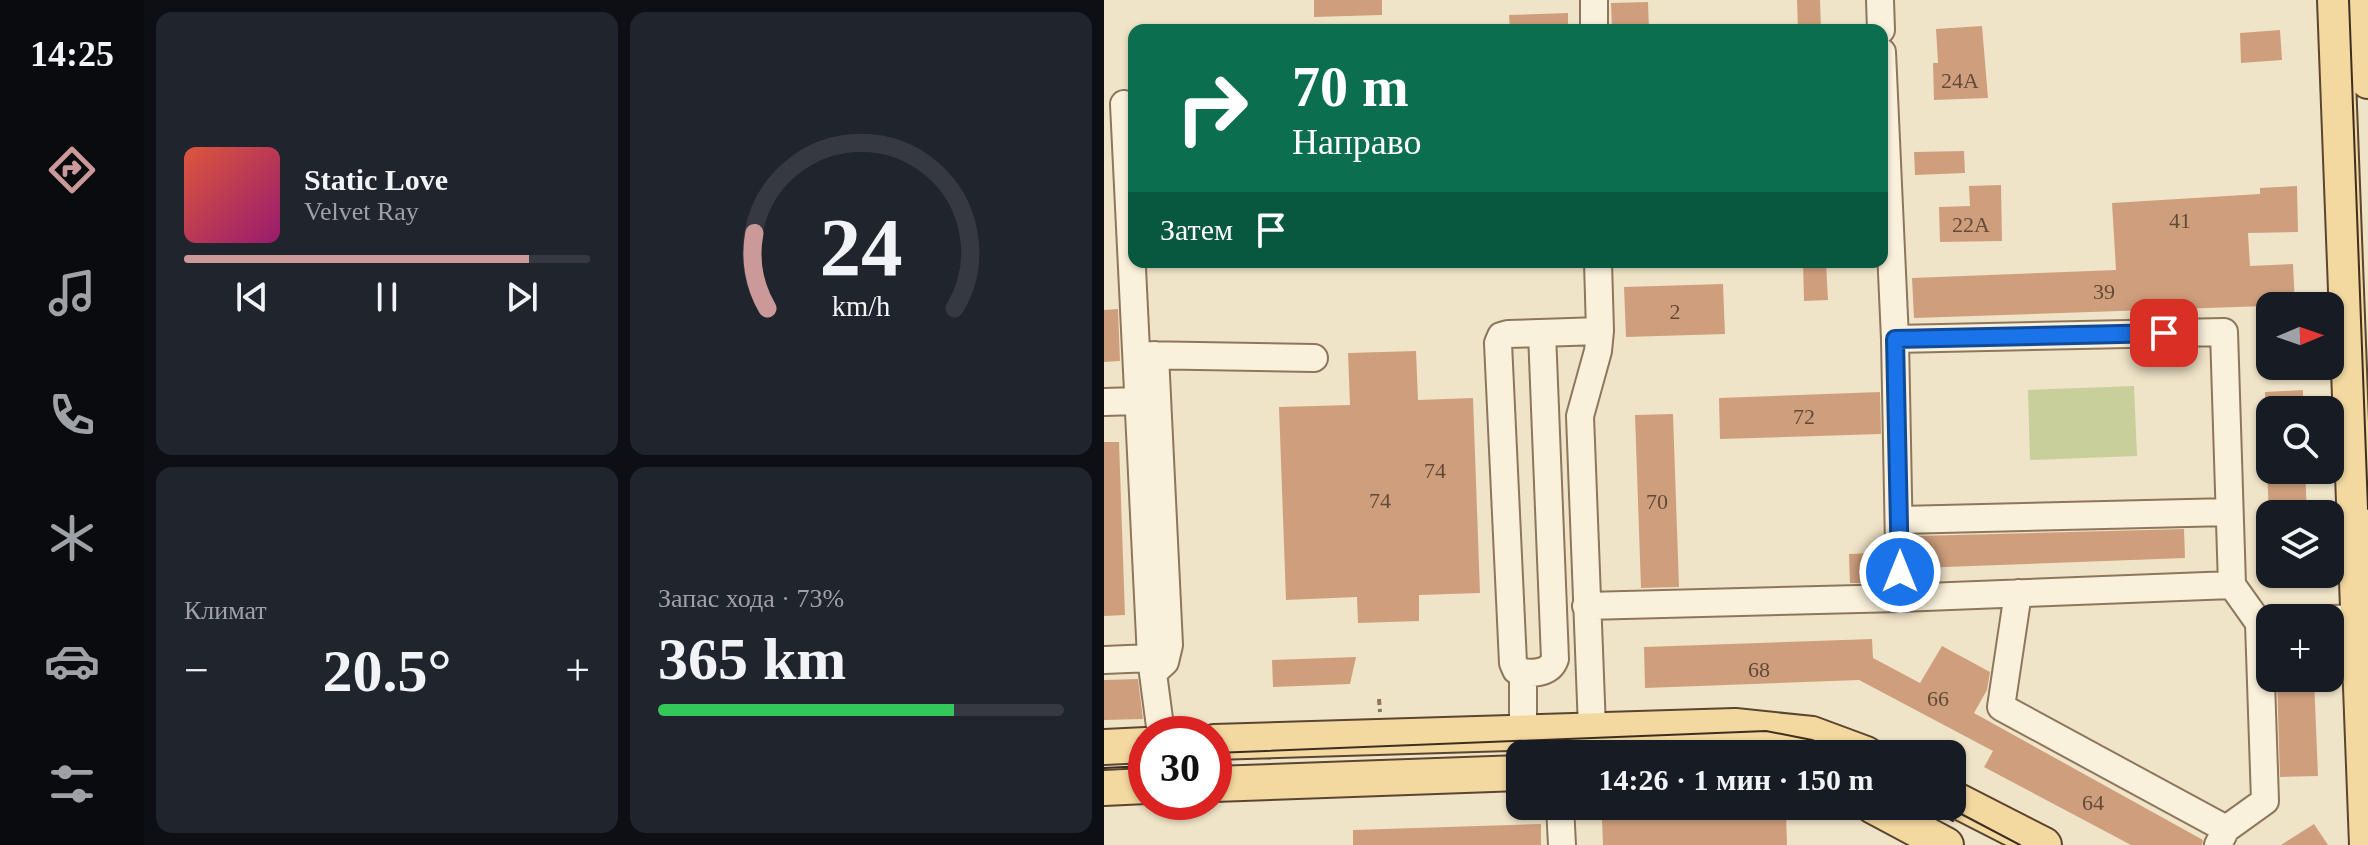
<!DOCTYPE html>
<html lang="ru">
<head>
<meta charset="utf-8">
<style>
	body { margin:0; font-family:Georgia,serif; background:#20242c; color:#f1f3f6; height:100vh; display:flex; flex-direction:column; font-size:30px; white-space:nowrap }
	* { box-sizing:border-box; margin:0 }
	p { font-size:26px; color:#9ea1a6 }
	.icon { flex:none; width:44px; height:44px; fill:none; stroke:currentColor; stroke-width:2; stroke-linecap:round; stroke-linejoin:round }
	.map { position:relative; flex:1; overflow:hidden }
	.side { display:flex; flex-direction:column; gap:12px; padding:12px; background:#0d0f14; width:960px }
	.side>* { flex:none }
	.banner { position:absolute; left:24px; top:24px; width:760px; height:244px; border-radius:16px; box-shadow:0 2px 6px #0004; background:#0b6e4f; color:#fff; overflow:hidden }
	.needle { width:52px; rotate:88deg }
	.tools { position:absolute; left:1152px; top:292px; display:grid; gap:16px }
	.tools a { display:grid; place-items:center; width:88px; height:88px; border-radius:16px; background:#171b24; box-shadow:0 2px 6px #0004; font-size:40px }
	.speed { position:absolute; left:24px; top:716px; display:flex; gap:16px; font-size:40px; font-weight:700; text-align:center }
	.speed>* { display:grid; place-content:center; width:104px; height:104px; border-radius:50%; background:#171b24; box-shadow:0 2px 6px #0004; line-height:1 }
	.speed .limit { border:12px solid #d22; background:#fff; color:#111 }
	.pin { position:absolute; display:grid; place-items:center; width:68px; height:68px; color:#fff; margin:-34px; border-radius:16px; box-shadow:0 4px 12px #0006 }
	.me { position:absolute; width:88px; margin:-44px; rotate:0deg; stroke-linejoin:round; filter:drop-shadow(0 0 6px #0008) }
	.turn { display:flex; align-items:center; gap:28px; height:168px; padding:0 32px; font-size:36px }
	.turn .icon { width:104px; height:104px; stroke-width:2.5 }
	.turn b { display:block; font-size:56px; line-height:68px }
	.then { display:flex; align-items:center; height:76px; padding:0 32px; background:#0003; gap:16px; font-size:30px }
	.big { font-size:60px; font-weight:600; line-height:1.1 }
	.side .card { flex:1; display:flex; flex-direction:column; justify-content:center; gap:12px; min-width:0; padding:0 28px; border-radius:16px; background:#20242c }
	.side .dial { align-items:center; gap:0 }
	.dial svg { height:208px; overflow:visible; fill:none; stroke:#363941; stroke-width:7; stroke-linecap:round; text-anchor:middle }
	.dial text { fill:#f1f3f6; stroke:none }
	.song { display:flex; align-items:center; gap:24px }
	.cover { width:96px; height:96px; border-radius:12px; background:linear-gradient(135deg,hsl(10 70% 55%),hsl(320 70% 35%)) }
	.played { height:8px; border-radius:4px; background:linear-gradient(90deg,#cc999b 85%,#363941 85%) }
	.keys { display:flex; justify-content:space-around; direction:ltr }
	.heat { display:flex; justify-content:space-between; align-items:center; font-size:44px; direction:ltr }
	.charge { height:12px; border-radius:6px; background:linear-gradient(90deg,#34c759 73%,#363941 0) }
	.side .tiles { flex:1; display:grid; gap:12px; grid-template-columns:repeat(2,1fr) }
	.trip { position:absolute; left:402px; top:740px; width:460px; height:80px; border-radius:16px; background:#171b24; box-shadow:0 2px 6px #0004; font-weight:600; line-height:80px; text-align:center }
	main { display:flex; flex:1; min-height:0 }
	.dock { display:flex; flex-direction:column; width:144px; justify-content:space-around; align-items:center; background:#090b0e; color:#9ea1a6 }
	.dock .icon { width:56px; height:56px }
	.dock .on { color:#cc999b }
	.dock b { font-size:36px; color:#f1f3f6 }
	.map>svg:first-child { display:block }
</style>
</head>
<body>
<main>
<nav class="dock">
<b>14:25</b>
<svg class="icon on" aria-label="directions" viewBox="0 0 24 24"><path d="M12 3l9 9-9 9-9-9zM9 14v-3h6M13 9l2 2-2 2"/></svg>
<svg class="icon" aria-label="music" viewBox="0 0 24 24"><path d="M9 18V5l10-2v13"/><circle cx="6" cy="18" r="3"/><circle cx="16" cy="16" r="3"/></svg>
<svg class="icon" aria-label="phone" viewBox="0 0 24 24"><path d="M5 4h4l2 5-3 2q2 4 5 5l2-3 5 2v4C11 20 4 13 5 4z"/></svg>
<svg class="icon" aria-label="climate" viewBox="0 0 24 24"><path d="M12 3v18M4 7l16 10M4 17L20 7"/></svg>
<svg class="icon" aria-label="car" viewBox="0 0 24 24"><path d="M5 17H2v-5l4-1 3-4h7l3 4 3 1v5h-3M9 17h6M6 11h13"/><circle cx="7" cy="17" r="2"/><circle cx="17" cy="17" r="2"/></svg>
<svg class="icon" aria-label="filters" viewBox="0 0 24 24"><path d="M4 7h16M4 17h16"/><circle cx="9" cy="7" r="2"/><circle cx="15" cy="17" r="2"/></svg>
</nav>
<section class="side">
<div class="tiles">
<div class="card">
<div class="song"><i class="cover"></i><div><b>Static Love</b><p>Velvet Ray</p></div></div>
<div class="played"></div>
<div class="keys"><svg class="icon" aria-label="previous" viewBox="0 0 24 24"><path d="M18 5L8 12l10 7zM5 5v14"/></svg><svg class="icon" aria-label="pause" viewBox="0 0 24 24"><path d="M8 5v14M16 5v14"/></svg><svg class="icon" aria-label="next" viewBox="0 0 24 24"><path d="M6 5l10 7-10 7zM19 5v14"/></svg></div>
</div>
<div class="card dial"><svg viewBox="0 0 100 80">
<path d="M14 69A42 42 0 1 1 86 69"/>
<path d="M14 69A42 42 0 0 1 9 40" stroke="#cc999b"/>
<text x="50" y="56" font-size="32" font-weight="700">24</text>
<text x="50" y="72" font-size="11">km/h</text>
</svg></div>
<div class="card"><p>Климат</p>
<div class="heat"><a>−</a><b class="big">20.5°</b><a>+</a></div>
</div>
<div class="card"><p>Запас хода · 73%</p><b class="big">365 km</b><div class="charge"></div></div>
</div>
</section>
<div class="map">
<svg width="1264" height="845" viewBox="0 0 1264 845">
	<rect width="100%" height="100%" fill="#f0e4c8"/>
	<path fill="#c9cf9b" d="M1030,386l3,70 -107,4 -2,-70z"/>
	<path fill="#cf9f7d" d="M210,0h68v15l-68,2z
		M693,0h23l1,30h-23z
		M544,2l1,28h-37l-1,-27z
		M464,13v17h-58l-1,-15z
		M878,26l6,72 -54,2 -1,-37h5l-2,-34z
		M1176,30l2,30 -41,3 -1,-30z
		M860,151l1,22 -50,2 -1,-23z
		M897,185l1,56 -62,1 -1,-35 31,-1 -1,-20z
		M1193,186l1,46 -50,1 2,33 43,-2 2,41 -381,13 -2,-40 204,-8 -4,-67 148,-9v-6z
		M699,262h23l2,38 -24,1z
		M619,284l2,50 -99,3 -2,-50z
		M14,309l2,52 -16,1v-52z
		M312,351l2,49 55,-2 7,195 -61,2v26l-61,2 -1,-26 -71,3 -7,-193 71,-2 -2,-52z
		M1199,390v20h-38v-18z
		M776,392l1,42 -161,5 -1,-41z
		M569,414l6,173 -38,1 -6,-173z
		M0,442h15l6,173 -21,1z
		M1163,470h38l2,44h-38z
		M1080,529l1,29 -267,10 -1,-32z
		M768,553l1,30h-23l-1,-29z
		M768,639l1,19 47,25 22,-37 48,26 -3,18 -13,23 229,127 -1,5h-71l-147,-78 9,-16 -134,-71 -214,8 -1,-41z
		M252,657l-6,27 -77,3 -1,-27z
		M1173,678h37l4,98 -38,1z
		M34,679l5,40 -39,1v-40z
		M682,813l1,32h-184l-1,-25z
		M437,824v21h-188v-15z
		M1210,824l14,21h-47z"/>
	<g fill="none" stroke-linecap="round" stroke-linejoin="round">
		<g stroke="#8d765c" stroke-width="30">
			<path id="minor" d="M490,0v30
				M776,0l1,30
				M778,52l13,287 5,259
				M20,104l27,554 10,76
				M438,333l13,326c-5,15 -25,16 -39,11l-3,-7 -15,-320 3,-7 7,-2 92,-3
				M791,339l329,-7 8,253 27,38 6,178 -39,28 -8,16
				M35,355l175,3
				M0,402l33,-1
				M796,520l329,-8
				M914,593l-17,114 225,122
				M482,606l314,-8 332,-13
				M1226,619l38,-1
				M0,660l47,-2
				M49,673l12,-11 4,-17 -14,-290
				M419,732v-60
				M489,754l-13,-338 18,-65 2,-20 -2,-69
				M456,806l2,39"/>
		</g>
		<g stroke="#5b4430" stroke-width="38">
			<path id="major" d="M1231,0l32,845
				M1261,0l3,81
				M110,742l521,-16 77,8 54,20
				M0,747l42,-2
				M110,784l306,-11
				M0,788l42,-2
				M848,798l92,47
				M769,806l73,39"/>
		</g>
		<path stroke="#8d765c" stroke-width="4" stroke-dasharray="6 4" stroke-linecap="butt" d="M275,699l1,13
			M720,806l25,11
			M55,811l43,-2"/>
		<use href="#minor" stroke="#faf1dc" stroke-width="26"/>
		<use href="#major" stroke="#f3d9a0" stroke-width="34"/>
		<path stroke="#3d2e20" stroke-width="2" d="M1245,0l19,509
			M110,753l552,-22 46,9 33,14
			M0,768l42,-2
			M821,806l28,15
			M842,806l74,39"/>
	</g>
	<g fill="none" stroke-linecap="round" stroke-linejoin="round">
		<g stroke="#114b97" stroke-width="20">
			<path id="route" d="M796,572l-5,-233 269,-6"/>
		</g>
		<use href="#route" stroke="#1a73e8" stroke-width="14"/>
	</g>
	<g text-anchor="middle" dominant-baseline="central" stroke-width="8" stroke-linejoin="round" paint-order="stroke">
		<g font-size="22" fill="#624a37">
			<text x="856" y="80">24А</text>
			<text x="1076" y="220">41</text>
			<text x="867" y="224">22А</text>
			<text x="1000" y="291">39</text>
			<text x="571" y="311">2</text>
			<text x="700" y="416">72</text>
			<text x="331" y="470">74</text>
			<text x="276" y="500">74</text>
			<text x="553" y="501">70</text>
			<text x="655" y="669">68</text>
			<text x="834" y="698">66</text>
			<text x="989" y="802">64</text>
		</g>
	</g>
</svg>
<div class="tools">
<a><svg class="needle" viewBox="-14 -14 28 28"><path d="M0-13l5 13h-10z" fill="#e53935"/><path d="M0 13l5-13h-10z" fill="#9ea1a6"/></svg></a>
<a><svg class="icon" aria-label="search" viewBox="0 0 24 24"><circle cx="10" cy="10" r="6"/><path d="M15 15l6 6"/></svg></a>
<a><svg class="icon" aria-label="layers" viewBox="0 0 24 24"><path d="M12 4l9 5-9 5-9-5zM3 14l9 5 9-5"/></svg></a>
<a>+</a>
</div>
<div class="speed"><div class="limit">30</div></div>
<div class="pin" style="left:1060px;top:333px;background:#d93025"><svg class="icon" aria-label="arrive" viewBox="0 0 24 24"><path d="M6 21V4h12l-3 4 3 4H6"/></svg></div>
<svg class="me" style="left:796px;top:572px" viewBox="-20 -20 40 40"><circle r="17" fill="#1a73e8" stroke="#fff" stroke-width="3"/><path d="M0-11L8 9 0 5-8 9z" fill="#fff"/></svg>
<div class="trip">14:26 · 1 мин · 150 m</div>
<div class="banner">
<div class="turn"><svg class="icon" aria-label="right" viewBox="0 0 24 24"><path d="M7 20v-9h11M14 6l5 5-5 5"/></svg><div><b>70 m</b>Направо</div></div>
<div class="then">Затем<svg class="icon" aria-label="arrive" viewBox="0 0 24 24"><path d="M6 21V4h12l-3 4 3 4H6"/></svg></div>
</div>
</div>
</main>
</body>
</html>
